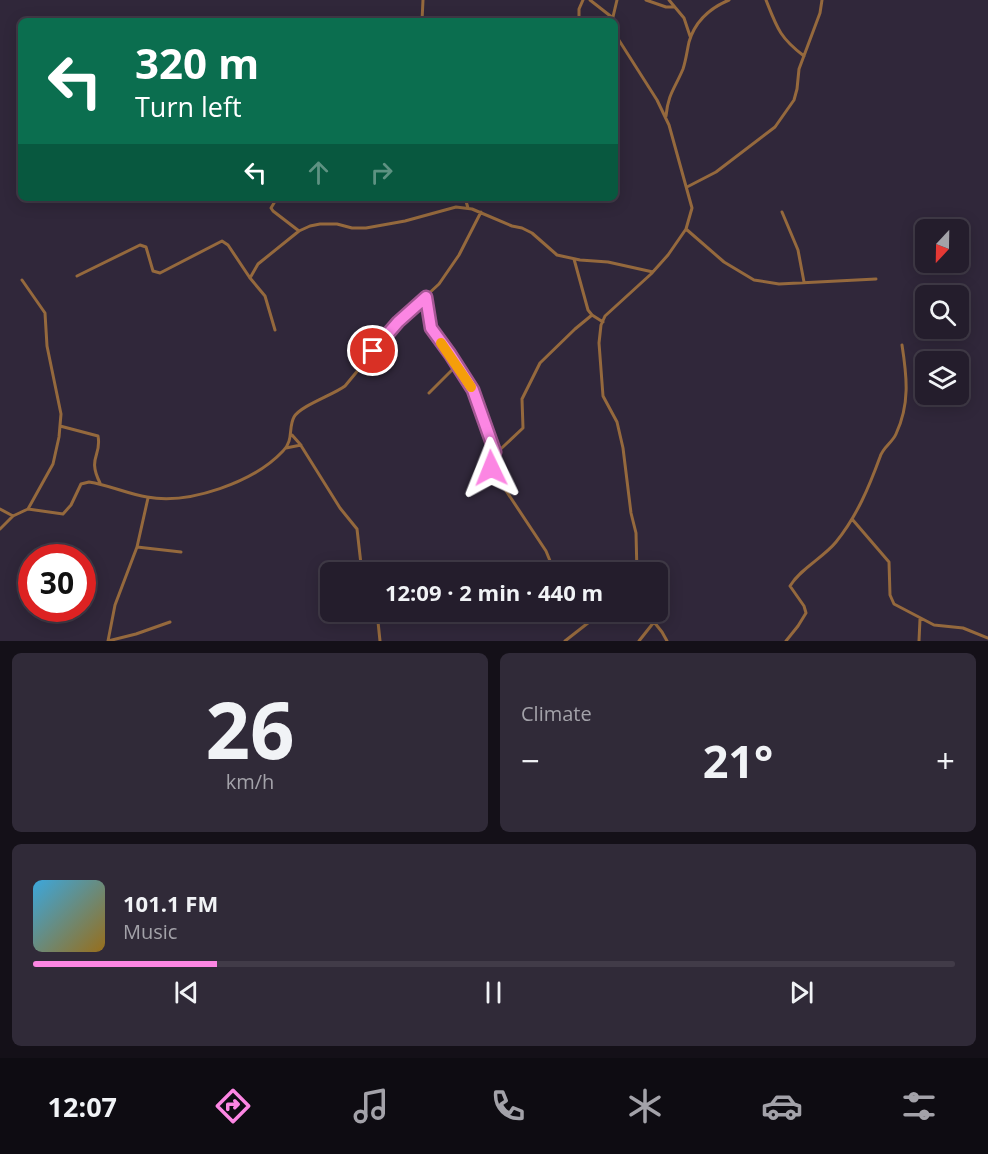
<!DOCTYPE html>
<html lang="en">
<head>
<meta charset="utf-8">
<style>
	body { margin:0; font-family:"Open Sans",sans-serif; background:#302a38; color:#f1f3f6; height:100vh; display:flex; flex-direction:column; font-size:22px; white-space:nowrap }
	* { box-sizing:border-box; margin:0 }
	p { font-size:20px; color:#a3a2a9 }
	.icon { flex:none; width:33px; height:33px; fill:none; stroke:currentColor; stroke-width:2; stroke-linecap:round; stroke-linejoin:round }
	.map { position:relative; height:641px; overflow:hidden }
	.details { display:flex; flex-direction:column; gap:12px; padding:12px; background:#141018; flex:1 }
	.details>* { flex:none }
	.hud { position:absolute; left:18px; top:18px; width:600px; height:183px; border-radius:9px; box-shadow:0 3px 15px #0003,0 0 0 2px #413b48; background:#0b6e4f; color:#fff; overflow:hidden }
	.needle { width:39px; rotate:202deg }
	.controls { position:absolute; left:915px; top:219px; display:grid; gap:12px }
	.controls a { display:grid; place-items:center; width:54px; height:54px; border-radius:9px; background:#241d2c; box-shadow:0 3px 15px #0003,0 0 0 2px #413b48; font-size:30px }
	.speed { position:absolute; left:18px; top:544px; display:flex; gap:12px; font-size:30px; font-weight:700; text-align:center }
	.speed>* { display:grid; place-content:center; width:78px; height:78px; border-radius:50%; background:#241d2c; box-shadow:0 3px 15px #0003,0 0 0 2px #413b48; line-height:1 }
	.speed .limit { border:9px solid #d22; background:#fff; color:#111 }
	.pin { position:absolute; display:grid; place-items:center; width:51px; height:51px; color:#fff; margin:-26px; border:3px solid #fff; border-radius:50%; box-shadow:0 2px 6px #0007 }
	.me { position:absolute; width:66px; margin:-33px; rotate:358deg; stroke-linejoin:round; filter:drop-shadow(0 0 4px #0008) }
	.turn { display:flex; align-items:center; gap:21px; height:126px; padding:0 18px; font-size:27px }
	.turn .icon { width:78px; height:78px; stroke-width:2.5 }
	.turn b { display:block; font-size:42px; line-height:51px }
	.lanes { display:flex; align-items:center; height:57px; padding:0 18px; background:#0003; justify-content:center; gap:30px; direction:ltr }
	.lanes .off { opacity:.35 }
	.big { font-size:45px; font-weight:700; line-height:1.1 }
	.details .card { flex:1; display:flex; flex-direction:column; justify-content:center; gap:9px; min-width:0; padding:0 21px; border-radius:9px; background:#302a38 }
	.details .dial { align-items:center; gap:0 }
	.dial b { font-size:78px; line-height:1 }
	.song { display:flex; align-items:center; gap:18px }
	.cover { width:72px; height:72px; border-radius:9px; background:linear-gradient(135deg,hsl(200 70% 55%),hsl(40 70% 35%)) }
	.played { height:6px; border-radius:3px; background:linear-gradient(90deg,#fc86e3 20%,#413b48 20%) }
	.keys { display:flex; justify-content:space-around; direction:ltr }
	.heat { display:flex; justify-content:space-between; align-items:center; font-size:33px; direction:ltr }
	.details .tiles { flex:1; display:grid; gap:12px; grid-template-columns:1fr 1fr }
	.card:last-child { grid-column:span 2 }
	.trip { position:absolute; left:320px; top:562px; width:348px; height:60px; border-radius:9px; background:#241d2c; box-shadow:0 3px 15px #0003,0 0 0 2px #413b48; font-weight:700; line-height:60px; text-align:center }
	.tabs { display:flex; height:96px; justify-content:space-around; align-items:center; background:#0e0c12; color:#a3a2a9 }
	.tabs .icon { width:42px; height:42px }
	.tabs .active { color:#fc86e3 }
	.tabs b { font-size:27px; color:#f1f3f6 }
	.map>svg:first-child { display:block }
</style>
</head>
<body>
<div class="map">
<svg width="988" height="641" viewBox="0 0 988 641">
	<rect width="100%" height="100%" fill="#30273a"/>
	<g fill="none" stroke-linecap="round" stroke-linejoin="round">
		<path stroke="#95693d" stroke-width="3" d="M590,0l23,18
			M646,0l20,7h9
			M669,0l15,18 6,18
			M766,0c11,28 14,38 38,56
			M422,21l1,-21
			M579,21v-12l4,-9
			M612,21l5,-21
			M615,34l42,66 12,25 23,83 -6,21 -18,26 -17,19 -46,42 -4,9 -2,18 4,53 14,26 6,26 8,65 5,20 1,40
			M666,116c2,-22 9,-28 17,-47 3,-9 4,-18 6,-27 6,-21 21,-34 40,-42
			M687,187l29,-15 59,-45 19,-27 3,-11 2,-20 21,-56 2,-13
			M277,198l-6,10 2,3 26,20
			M465,198l3,10
			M782,212l16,38 6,32
			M686,229l38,33 30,18 25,4 97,-5
			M574,259l14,51 4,5 11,7
			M77,276l63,-31 6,2 7,24 7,2 62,-32 6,4 22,33 15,18 10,34
			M250,278l8,-14 41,-33 11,-5 10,-2h17l15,4h14l39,-7 51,-14 16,2 40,17 10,2 10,5 25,22 23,5 28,2 45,10
			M22,280l23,33 2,33 14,68 -2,23 -6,27 -25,45
			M426,298l5,30 19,26 23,36 22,62
			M429,393l28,-28
			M60,426l38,10c4,20 -11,21 2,47
			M292,435l8,9 40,64 17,21 5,44
			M286,448l15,-3
			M0,509l13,7
			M852,519l37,43 1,33 4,9 40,21 29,3 25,10
			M0,529l13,-13 15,-7 35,5 8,-9 10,-21 8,-2c20,3 39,12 58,15 42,8 107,-15 136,-46 11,-11 5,-23 11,-34 6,-11 39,-22 51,-31l53,-64 41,-38 20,-29 22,-43
			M137,547l44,5
			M555,573l-9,-22 -55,-83 -1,-9 33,-31 -1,-29 18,-36 35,-34 17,-14
			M377,612l3,29
			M587,612l7,6
			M646,612l16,20 5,9
			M108,641l7,-36 22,-58 11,-49
			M108,641l28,-7 34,-12
			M565,641l37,-29
			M639,641l15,-19
			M786,641l12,-15 8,-13 -2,-7 -14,-20c11,-18 33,-28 46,-44 21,-26 33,-55 44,-85 3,-10 12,-14 16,-23 14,-30 11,-57 6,-89
			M919,641l1,-22"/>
	</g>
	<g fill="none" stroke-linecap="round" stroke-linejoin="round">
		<g stroke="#a45794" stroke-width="15">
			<path id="route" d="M373,351l25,-29 28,-25 5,31 19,26 23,36 22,62 -5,7 1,9"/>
		</g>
		<use href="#route" stroke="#fc86e3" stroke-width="10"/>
		<path stroke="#f59e0b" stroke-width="10" d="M441,343l30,44"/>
	</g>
</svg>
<div class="controls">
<a><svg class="needle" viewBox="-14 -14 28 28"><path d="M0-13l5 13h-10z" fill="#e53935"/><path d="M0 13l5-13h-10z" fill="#a3a2a9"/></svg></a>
<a><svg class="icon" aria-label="search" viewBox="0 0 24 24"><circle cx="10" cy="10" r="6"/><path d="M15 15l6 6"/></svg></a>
<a><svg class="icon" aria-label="layers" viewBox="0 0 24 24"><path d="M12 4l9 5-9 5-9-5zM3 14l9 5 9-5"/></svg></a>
</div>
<div class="speed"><div class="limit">30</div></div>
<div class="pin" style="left:373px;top:351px;background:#d93025"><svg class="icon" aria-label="arrive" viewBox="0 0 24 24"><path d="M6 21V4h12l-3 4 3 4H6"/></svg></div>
<svg class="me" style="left:491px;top:468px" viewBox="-20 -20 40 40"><path d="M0-17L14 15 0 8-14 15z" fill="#fc86e3" stroke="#fff" stroke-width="4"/></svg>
<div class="trip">12:09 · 2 min · 440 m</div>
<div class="hud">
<div class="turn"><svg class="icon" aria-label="left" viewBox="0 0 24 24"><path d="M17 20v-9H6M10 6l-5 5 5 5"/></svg><div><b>320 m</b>Turn left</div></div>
<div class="lanes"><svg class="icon" aria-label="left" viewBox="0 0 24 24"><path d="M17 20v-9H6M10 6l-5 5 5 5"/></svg><svg class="icon off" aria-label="ahead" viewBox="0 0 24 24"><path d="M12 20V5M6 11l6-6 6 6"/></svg><svg class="icon off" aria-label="right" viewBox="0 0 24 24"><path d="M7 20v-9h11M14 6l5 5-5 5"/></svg></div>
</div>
</div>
<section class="details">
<div class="tiles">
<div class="card dial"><b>26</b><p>km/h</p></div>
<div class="card"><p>Climate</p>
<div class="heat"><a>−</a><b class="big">21°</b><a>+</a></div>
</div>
<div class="card">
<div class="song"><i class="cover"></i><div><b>101.1 FM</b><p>Music</p></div></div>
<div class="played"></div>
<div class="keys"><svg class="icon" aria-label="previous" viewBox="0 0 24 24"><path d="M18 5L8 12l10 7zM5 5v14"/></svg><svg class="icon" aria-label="pause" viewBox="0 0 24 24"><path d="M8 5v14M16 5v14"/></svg><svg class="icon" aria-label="next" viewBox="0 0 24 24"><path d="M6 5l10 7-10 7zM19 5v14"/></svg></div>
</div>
</div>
</section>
<nav class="tabs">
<b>12:07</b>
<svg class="icon active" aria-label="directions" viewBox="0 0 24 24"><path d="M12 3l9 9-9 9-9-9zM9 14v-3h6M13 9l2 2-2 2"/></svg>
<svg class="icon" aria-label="music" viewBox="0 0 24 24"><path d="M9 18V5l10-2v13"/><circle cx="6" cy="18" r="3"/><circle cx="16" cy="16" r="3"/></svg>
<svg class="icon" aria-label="phone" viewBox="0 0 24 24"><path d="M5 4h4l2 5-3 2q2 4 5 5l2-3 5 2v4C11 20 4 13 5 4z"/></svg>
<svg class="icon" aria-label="climate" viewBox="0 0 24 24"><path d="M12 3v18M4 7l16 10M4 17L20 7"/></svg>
<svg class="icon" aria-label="car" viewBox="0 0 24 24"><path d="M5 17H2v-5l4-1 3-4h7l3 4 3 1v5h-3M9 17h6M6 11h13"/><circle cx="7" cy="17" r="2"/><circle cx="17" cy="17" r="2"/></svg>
<svg class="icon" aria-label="filters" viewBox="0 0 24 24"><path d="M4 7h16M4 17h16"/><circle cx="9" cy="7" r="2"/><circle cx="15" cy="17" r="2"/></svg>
</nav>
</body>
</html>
